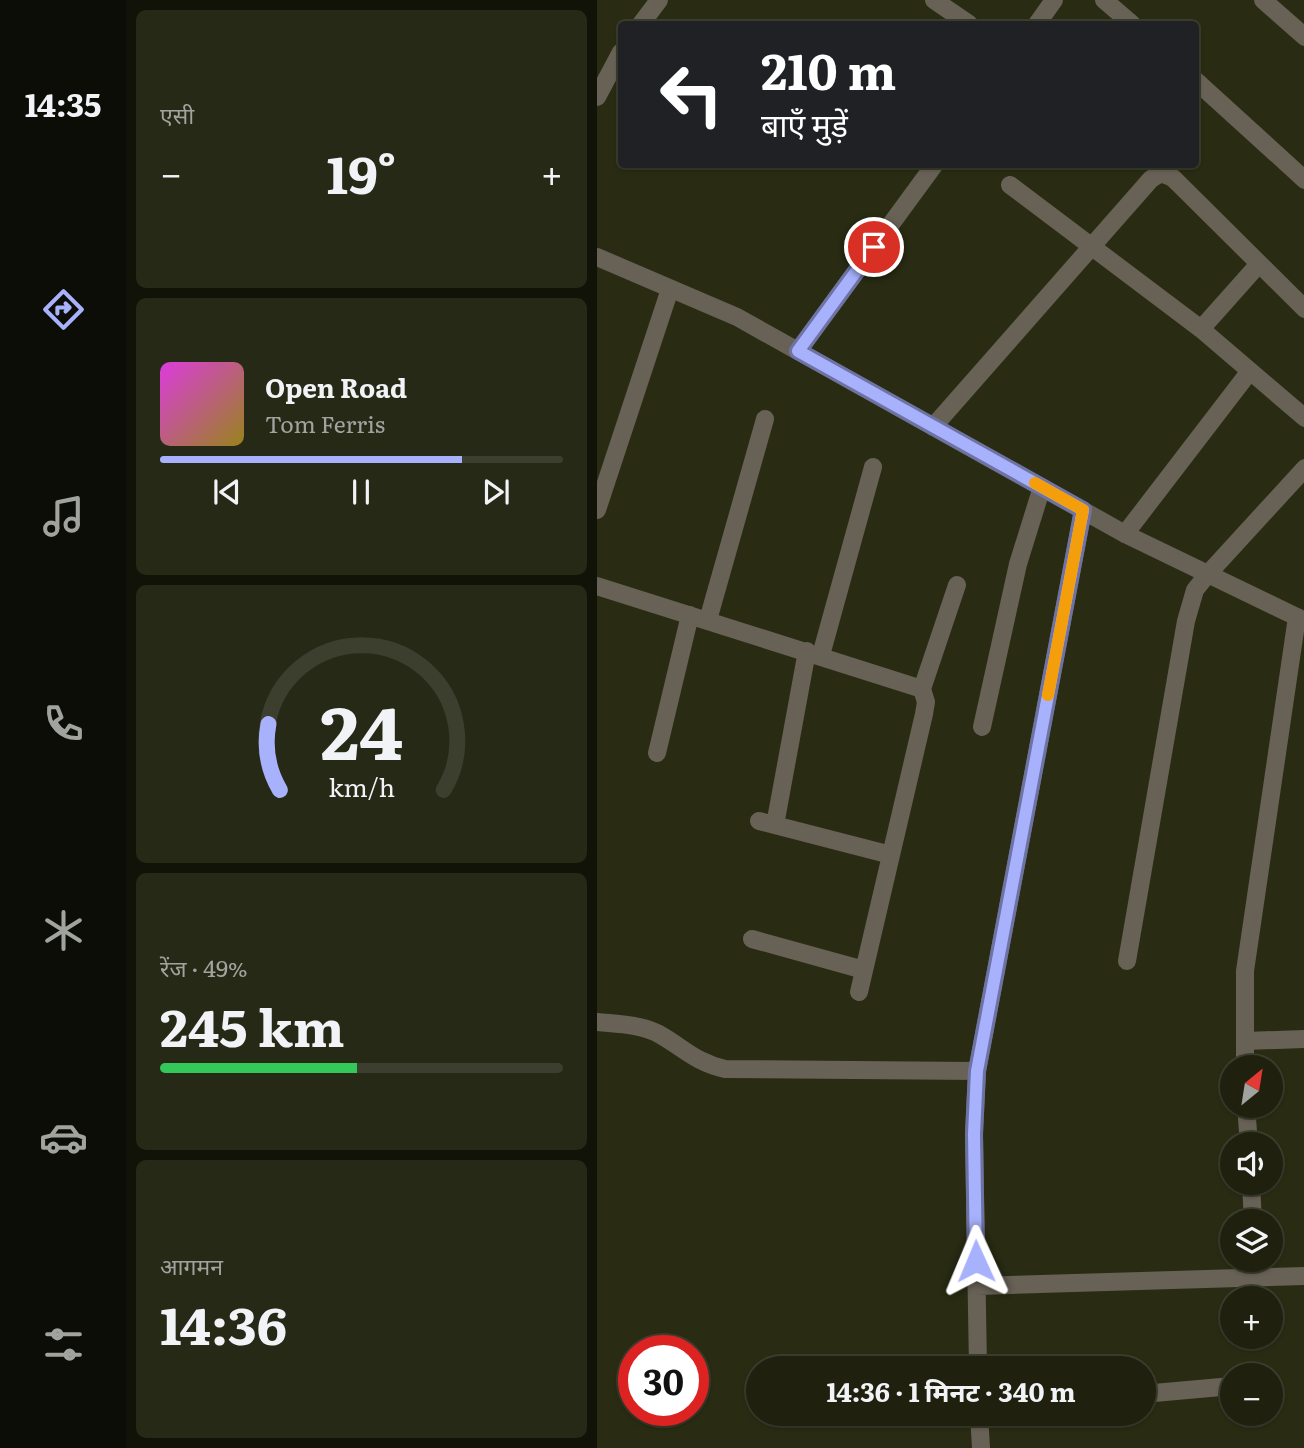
<!DOCTYPE html>
<html lang="hi">
<head>
<meta charset="utf-8">
<style>
	body { margin:0; font-family:Literata,"Noto Sans Devanagari",serif; background:#272917; color:#f1f3f6; height:100vh; display:flex; flex-direction:column; font-size:26px; white-space:nowrap }
	* { box-sizing:border-box; margin:0 }
	p { font-size:23px; color:#a1a39e }
	.icon { flex:none; width:38px; height:38px; fill:none; stroke:currentColor; stroke-width:2; stroke-linecap:round; stroke-linejoin:round }
	.map { position:relative; flex:1; overflow:hidden }
	.details { display:flex; flex-direction:column; gap:10px; padding:10px; background:#111208; width:471px }
	.details>* { flex:none }
	.guide { position:absolute; left:21px; top:21px; width:581px; height:147px; border-radius:7px; box-shadow:0 2px 5px #0004,0 0 0 2px #3c3e2e; background:#202124; color:#fff; overflow:hidden }
	.needle { width:46px; rotate:30deg }
	.buttons { position:absolute; left:623px; top:1055px; display:grid; gap:14px }
	.buttons a { display:grid; place-items:center; width:63px; height:63px; border-radius:50%; background:#1f210e; box-shadow:0 2px 5px #0004,0 0 0 2px #3c3e2e; font-size:35px }
	.speed { position:absolute; left:21px; top:1335px; display:flex; gap:14px; font-size:35px; font-weight:700; text-align:center }
	.speed>* { display:grid; place-content:center; width:91px; height:91px; border-radius:50%; background:#1f210e; box-shadow:0 2px 5px #0004,0 0 0 2px #3c3e2e; line-height:1 }
	.speed .limit { border:10px solid #d22; background:#fff; color:#111 }
	.pin { position:absolute; display:grid; place-items:center; width:60px; height:60px; color:#fff; margin:-30px; border:4px solid #fff; border-radius:50%; box-shadow:0 2px 7px #0007 }
	.me { position:absolute; width:77px; margin:-38px; rotate:359deg; stroke-linejoin:round; filter:drop-shadow(0 0 5px #0008) }
	.turn { display:flex; align-items:center; gap:24px; height:147px; padding:0 28px; font-size:32px }
	.turn .icon { width:91px; height:91px; stroke-width:2.5 }
	.turn b { display:block; font-size:49px; line-height:60px }
	.big { font-size:52px; font-weight:700; line-height:1.1 }
	.details .widget { flex:1; display:flex; flex-direction:column; justify-content:center; gap:10px; min-width:0; padding:0 24px; border-radius:10px; background:#272917 }
	.details .dial { align-items:center; gap:0 }
	.dial svg { height:182px; overflow:visible; fill:none; stroke:#3c3e2e; stroke-width:7; stroke-linecap:round; text-anchor:middle }
	.dial text { fill:#f1f3f6; stroke:none }
	.song { display:flex; align-items:center; gap:21px }
	.cover { width:84px; height:84px; border-radius:10px; background:linear-gradient(135deg,hsl(300 70% 55%),hsl(50 70% 35%)) }
	.played { height:7px; border-radius:4px; background:linear-gradient(90deg,#a7b1fc 75%,#3c3e2e 75%) }
	.keys { display:flex; justify-content:space-around; direction:ltr }
	.heat { display:flex; justify-content:space-between; align-items:center; font-size:38px; direction:ltr }
	.charge { height:10px; border-radius:5px; background:linear-gradient(90deg,#34c759 49%,#3c3e2e 0) }
	.trip { position:absolute; left:149px; top:1356px; width:410px; height:70px; border-radius:35px; background:#1f210e; box-shadow:0 2px 5px #0004,0 0 0 2px #3c3e2e; font-weight:700; line-height:70px; text-align:center }
	main { display:flex; flex:1; min-height:0 }
	.tab-bar { display:flex; flex-direction:column; width:126px; justify-content:space-around; align-items:center; background:#0c0d06; color:#a1a39e }
	.tab-bar .icon { width:49px; height:49px }
	.tab-bar .current { color:#a7b1fc }
	.tab-bar b { font-size:32px; color:#f1f3f6 }
	.map>svg:first-child { display:block }
</style>
</head>
<body>
<main>
<nav class="tab-bar">
<b>14:35</b>
<svg class="icon current" aria-label="directions" viewBox="0 0 24 24"><path d="M12 3l9 9-9 9-9-9zM9 14v-3h6M13 9l2 2-2 2"/></svg>
<svg class="icon" aria-label="music" viewBox="0 0 24 24"><path d="M9 18V5l10-2v13"/><circle cx="6" cy="18" r="3"/><circle cx="16" cy="16" r="3"/></svg>
<svg class="icon" aria-label="phone" viewBox="0 0 24 24"><path d="M5 4h4l2 5-3 2q2 4 5 5l2-3 5 2v4C11 20 4 13 5 4z"/></svg>
<svg class="icon" aria-label="climate" viewBox="0 0 24 24"><path d="M12 3v18M4 7l16 10M4 17L20 7"/></svg>
<svg class="icon" aria-label="car" viewBox="0 0 24 24"><path d="M5 17H2v-5l4-1 3-4h7l3 4 3 1v5h-3M9 17h6M6 11h13"/><circle cx="7" cy="17" r="2"/><circle cx="17" cy="17" r="2"/></svg>
<svg class="icon" aria-label="filters" viewBox="0 0 24 24"><path d="M4 7h16M4 17h16"/><circle cx="9" cy="7" r="2"/><circle cx="15" cy="17" r="2"/></svg>
</nav>
<section class="details">
<div class="widget"><p>एसी</p>
<div class="heat"><a>−</a><b class="big">19°</b><a>+</a></div>
</div>
<div class="widget">
<div class="song"><i class="cover"></i><div><b>Open Road</b><p>Tom Ferris</p></div></div>
<div class="played"></div>
<div class="keys"><svg class="icon" aria-label="previous" viewBox="0 0 24 24"><path d="M18 5L8 12l10 7zM5 5v14"/></svg><svg class="icon" aria-label="pause" viewBox="0 0 24 24"><path d="M8 5v14M16 5v14"/></svg><svg class="icon" aria-label="next" viewBox="0 0 24 24"><path d="M6 5l10 7-10 7zM19 5v14"/></svg></div>
</div>
<div class="widget dial"><svg viewBox="0 0 100 80">
<path d="M14 69A42 42 0 1 1 86 69"/>
<path d="M14 69A42 42 0 0 1 9 40" stroke="#a7b1fc"/>
<text x="50" y="56" font-size="32" font-weight="700">24</text>
<text x="50" y="72" font-size="11">km/h</text>
</svg></div>
<div class="widget"><p>रेंज · 49%</p><b class="big">245 km</b><div class="charge"></div></div>
<div class="widget"><p>आगमन</p><b class="big">14:36</b></div>
</section>
<div class="map">
<svg width="708" height="1448" viewBox="0 0 708 1448">
	<rect width="100%" height="100%" fill="#292c13"/>
	<g fill="none" stroke-linecap="round" stroke-linejoin="round">
		<path stroke="#686156" stroke-width="18" d="M337,0l35,24
			M507,0l28,24
			M666,0l42,37
			M44,24l18,-24
			M440,24l17,-24
			M598,80l110,100
			M0,97l24,-45
			M413,185l191,144 104,89
			M0,257l140,60 388,217 180,87
			M604,329l57,-64
			M201,351l137,-187
			M336,427l218,-248 10,-6 12,5 132,131
			M0,510l73,-221
			M528,534l125,-163
			M0,586l325,103 4,13 -2,12 -65,278
			M111,620l57,-201
			M224,655l52,-188
			M325,689l35,-104
			M385,727l36,-163 24,-77
			M60,753l33,-138
			M162,821l132,34
			M178,825l32,-174
			M155,939l112,31
			M530,961l59,-340 9,-31 12,-15 98,-107
			M0,1022c19,2 42,2 60,11 26,14 37,29 68,36l252,2
			M648,1041l60,-2
			M648,1068v-97l52,-354
			M649,1106l3,38
			M654,1183l2,39
			M380,1286l328,-10
			M381,1368l-4,-234 3,-63 106,-561
			M546,1394l89,-8
			M382,1414l2,34"/>
	</g>
	<g fill="none" stroke-linecap="round" stroke-linejoin="round">
		<g stroke="#6d73a4" stroke-width="18">
			<path id="route" d="M277,247l-76,104 285,159 -106,561 -3,63 2,127"/>
		</g>
		<use href="#route" stroke="#a7b1fc" stroke-width="12"/>
		<path stroke="#f59e0b" stroke-width="12" d="M438,483l48,27 -35,185"/>
	</g>
</svg>
<div class="buttons">
<a><svg class="needle" viewBox="-14 -14 28 28"><path d="M0-13l5 13h-10z" fill="#e53935"/><path d="M0 13l5-13h-10z" fill="#a1a39e"/></svg></a>
<a><svg class="icon" aria-label="sound" viewBox="0 0 24 24"><path d="M4 9h4l5-4v14l-5-4H4zM17 9q2 3 0 6"/></svg></a>
<a><svg class="icon" aria-label="layers" viewBox="0 0 24 24"><path d="M12 4l9 5-9 5-9-5zM3 14l9 5 9-5"/></svg></a>
<a>+</a>
<a>−</a>
</div>
<div class="speed"><div class="limit">30</div></div>
<div class="pin" style="left:277px;top:247px;background:#d93025"><svg class="icon" aria-label="arrive" viewBox="0 0 24 24"><path d="M6 21V4h12l-3 4 3 4H6"/></svg></div>
<svg class="me" style="left:379px;top:1261px" viewBox="-20 -20 40 40"><path d="M0-17L14 15 0 8-14 15z" fill="#a7b1fc" stroke="#fff" stroke-width="4"/></svg>
<div class="trip">14:36 · 1 मिनट · 340 m</div>
<div class="guide">
<div class="turn"><svg class="icon" aria-label="left" viewBox="0 0 24 24"><path d="M17 20v-9H6M10 6l-5 5 5 5"/></svg><div><b>210 m</b>बाएँ मुड़ें</div></div>
</div>
</div>
</main>
</body>
</html>
